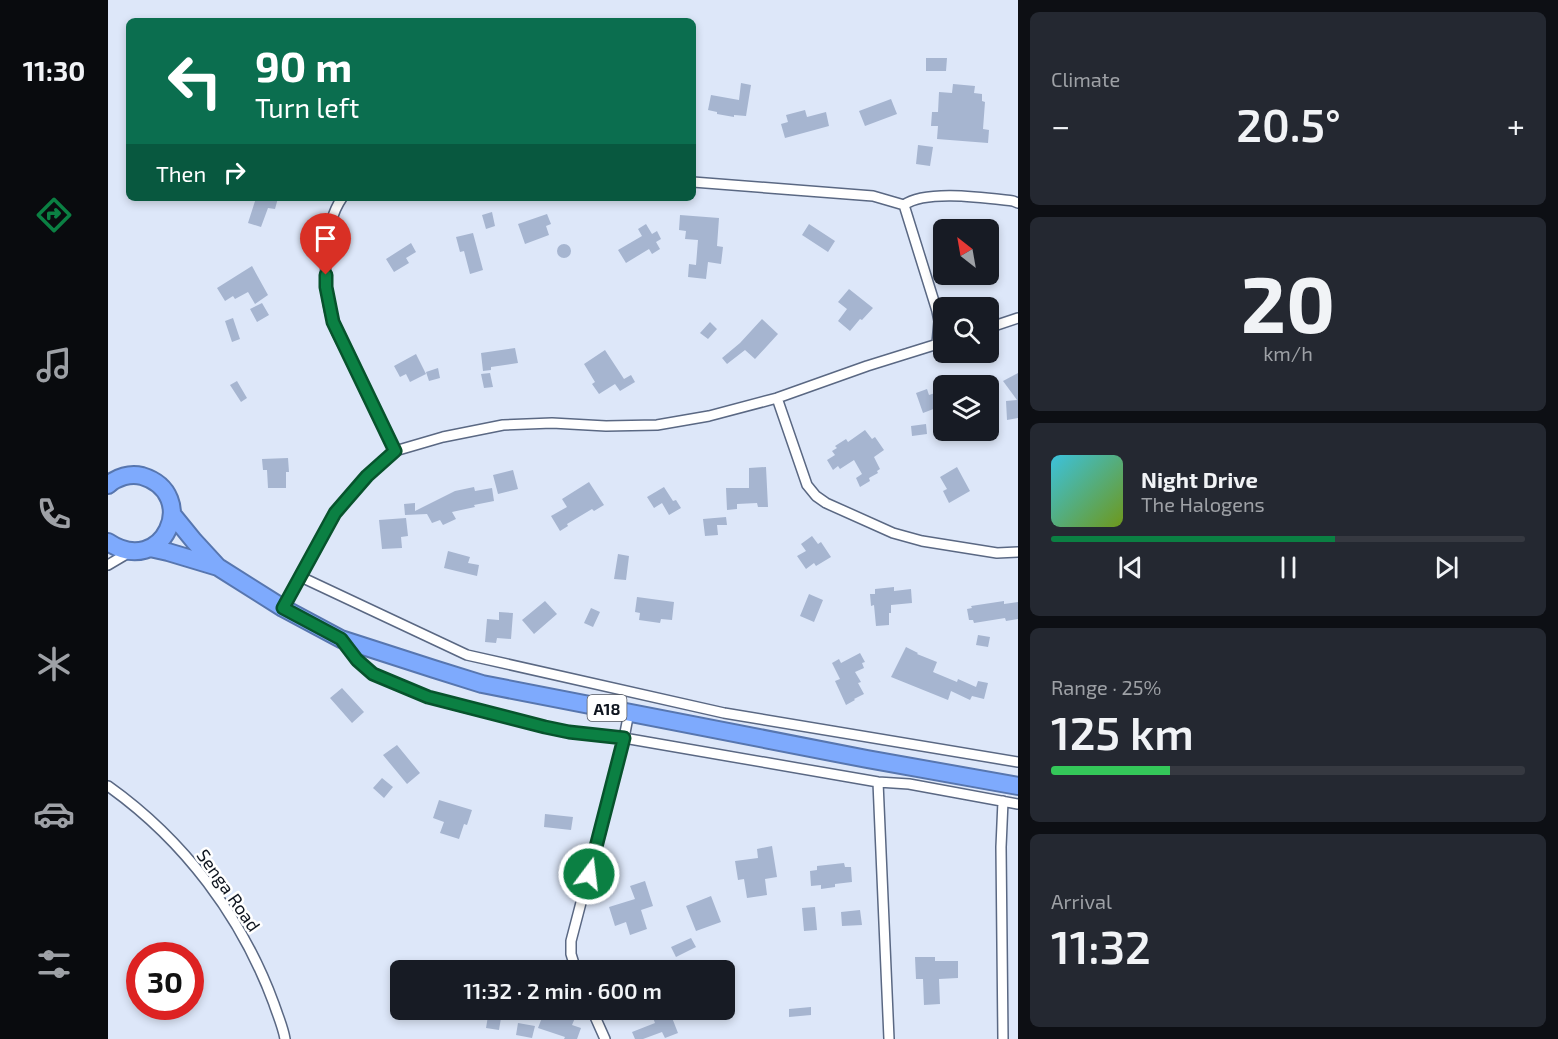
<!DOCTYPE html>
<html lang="en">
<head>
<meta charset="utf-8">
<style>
	body { margin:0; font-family:"Exo 2",sans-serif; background:#242831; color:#f1f3f6; height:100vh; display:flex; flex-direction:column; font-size:22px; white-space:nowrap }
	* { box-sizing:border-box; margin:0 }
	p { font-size:20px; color:#9ea1a6 }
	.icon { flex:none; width:33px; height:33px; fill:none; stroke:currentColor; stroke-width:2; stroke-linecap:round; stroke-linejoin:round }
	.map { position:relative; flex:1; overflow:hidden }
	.panel { display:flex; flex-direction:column; gap:12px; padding:12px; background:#0d0f14; width:540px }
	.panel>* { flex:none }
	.banner { position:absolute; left:18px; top:18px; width:570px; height:183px; border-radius:9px; box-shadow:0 3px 9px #0003; background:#0b6e4f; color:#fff; overflow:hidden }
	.needle { width:39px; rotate:329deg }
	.fabs { position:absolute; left:825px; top:219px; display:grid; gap:12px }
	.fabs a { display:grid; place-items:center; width:66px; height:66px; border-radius:9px; background:#171b24; box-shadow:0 3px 9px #0003; font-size:30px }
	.speed { position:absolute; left:18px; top:942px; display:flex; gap:12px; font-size:30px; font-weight:700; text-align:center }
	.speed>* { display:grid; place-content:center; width:78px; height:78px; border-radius:50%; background:#171b24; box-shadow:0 3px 9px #0003; line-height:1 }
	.speed .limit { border:9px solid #d22; background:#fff; color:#111 }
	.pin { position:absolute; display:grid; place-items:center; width:51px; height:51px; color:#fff; margin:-62px -26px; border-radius:50% 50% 50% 0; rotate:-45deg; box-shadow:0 0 6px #0007 }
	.pin .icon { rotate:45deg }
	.me { position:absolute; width:66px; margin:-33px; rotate:15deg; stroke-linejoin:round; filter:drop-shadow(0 0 4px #0008) }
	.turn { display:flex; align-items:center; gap:21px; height:126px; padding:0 30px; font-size:27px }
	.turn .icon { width:78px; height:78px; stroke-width:2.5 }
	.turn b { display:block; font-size:42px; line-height:51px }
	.then { display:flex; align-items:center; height:57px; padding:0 30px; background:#0003; gap:12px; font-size:22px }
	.big { font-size:45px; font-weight:600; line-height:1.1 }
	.panel .widget { flex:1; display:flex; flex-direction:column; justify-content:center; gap:9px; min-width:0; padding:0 21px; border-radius:9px; background:#242831 }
	.panel .dial { align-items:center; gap:0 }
	.dial b { font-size:78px; line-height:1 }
	.song { display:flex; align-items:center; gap:18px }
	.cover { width:72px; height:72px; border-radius:9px; background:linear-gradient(135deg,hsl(190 70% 55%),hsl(80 70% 35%)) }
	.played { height:6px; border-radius:3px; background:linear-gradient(90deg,#0b8043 60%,#363941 60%) }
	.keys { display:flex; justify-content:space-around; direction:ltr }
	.heat { display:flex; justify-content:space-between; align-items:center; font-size:33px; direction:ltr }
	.charge { height:9px; border-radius:4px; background:linear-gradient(90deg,#34c759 25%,#363941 0) }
	.trip { position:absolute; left:282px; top:960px; width:345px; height:60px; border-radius:9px; background:#171b24; box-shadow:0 3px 9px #0003; font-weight:600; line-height:60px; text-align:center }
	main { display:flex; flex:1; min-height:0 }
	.dock { display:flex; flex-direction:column; width:108px; justify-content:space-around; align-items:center; background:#090b0e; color:#9ea1a6 }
	.dock .icon { width:42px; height:42px }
	.dock .active { color:#0b8043 }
	.dock b { font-size:27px; color:#f1f3f6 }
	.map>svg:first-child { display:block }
</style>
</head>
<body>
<main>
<nav class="dock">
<b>11:30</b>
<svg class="icon active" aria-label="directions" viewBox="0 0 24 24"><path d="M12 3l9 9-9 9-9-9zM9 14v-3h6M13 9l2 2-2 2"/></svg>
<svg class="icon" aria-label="music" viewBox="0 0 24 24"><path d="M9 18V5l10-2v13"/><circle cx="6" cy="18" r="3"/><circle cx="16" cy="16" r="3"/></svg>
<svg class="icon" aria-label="phone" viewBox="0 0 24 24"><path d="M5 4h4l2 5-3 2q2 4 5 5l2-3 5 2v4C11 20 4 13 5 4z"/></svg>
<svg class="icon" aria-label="climate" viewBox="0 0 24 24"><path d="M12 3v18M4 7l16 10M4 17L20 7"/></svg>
<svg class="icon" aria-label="car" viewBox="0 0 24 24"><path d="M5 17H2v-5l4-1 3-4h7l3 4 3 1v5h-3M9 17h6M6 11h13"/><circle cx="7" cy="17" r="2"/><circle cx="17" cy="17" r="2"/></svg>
<svg class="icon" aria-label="filters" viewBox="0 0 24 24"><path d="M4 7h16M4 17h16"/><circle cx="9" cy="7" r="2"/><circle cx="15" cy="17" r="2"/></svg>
</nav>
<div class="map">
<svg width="910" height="1039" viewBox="0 0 910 1039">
	<rect width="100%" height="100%" fill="#dde7f9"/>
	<path fill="#a6b5d0" d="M818,58h21l-1,13h-20z
		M633,83l10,2 -5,31 -12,-1v2l-17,-3v-2l-9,-2 3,-15 28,5z
		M845,84l22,2 -1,7 8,1v7l3,1 -2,27 6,1 -1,13 -51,-4 1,-13h-7l1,-14h6l1,-20 13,1z
		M783,99l6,15 -32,12 -6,-15z
		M697,110l2,7 19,-5 3,14 -44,12 -4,-14 7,-2 -2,-7z
		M810,145l15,2 -3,19 -14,-2z
		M148,198h22l-3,11 -7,-1 -7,19 -13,-4z
		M384,212l3,14 -9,3 -4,-14z
		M439,214l4,10 -5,2 3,9 -24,9 -7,-20z
		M572,215l39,3 -2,28 6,1 -2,17 -13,-2 -2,17 -18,-2 1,-13 7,1 2,-25 -13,-1 1,-8 -7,-1z
		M538,224l6,10 5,-3 4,8 -5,3 4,7 -8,5 -3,-5 -23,14 -8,-13 24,-14 -4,-7z
		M701,224l26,17 -7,11 -26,-17z
		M365,233l10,37 -13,4 -6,-23 -4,1 -4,-15z
		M303,243l5,9 -10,6 3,5 -15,9 -8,-13z
		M449 251a7 7 0 1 1 14 0a7 7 0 1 1-14 0Z
		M144,266l16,29 -13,9 -7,-12 -13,7 -2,-3 -8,5 -8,-13z
		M741,289l24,19 -11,12 -2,-1 -10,12 -12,-10 9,-12 -9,-7z
		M154,303l7,12 -12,7 -7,-13z
		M125,318l7,21 -8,3 -7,-21z
		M654,319l16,15 -23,25 -10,-9 -18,14 -5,-6 18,-15z
		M602,322l7,7 -9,10 -8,-6z
		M407,348l3,15 -27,4v3l-8,1 -2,-18z
		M497,350l19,29 7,-4 4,7 -15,9 -5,-7 -16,10 -7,-10 3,-2 -11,-18z
		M308,354l10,20 -16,8 -4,-8 -6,3 -6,-11z
		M330,368l2,10 -11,3 -3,-9z
		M382,373l3,14 -9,1 -3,-14z
		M910,373v45l-11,2 -1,-19 11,-1 -14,-19z
		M129,381l10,17 -6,4 -11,-17z
		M819,389l2,6 15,-5v15l-21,8 -7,-20z
		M818,424l1,10 -15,2 -1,-10z
		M757,430l7,9 3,-2 9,13 -10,7 6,12 -3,2 1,2 -9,5 1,3 -10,6 -4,-9 6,-4 -8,-14 -14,9 -2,-3 -5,4 -6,-10 8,-5 -3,-4 5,-3 -2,-2 11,-7 2,3z
		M180,458l1,14h-3v16h-18l-1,-18h-4l-1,-11z
		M658,467l2,40h-10l-1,-4 -20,1v5l-10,1 -1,-22h23v-20z
		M849,467l13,24 -21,12 -6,-12 4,-2 -7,-12z
		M405,470l5,19 -20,5 -5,-19z
		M481,482l15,23 -10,6 -2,-2 -25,15 1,2 -8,5 -9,-15 16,-9 -5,-8z
		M366,487l1,4 17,-3 2,13 -20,4 1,2 -23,5 4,7 -13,6 -3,-5 -8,3 -5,-9 -22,1 -1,-11 11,-1v8l40,-20z
		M556,487l9,14 3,-1 5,8 -12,7 -7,-12 -8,5 -7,-11z
		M618,517l1,8h-10l1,10 -13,1 -2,-17z
		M298,518l2,18 -7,1 1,11 -20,1 -3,-29z
		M704,536l6,8 3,-2 10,15 -15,9 -2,-3 -8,6 -9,-13 9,-5 -5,-7z
		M340,551l22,6 -2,6 11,2 -2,11 -33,-8z
		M510,554l11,2 -3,24 -12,-1z
		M786,587v4l17,-2 1,14 -21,2v8h-2v12l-13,1 -2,-21 -3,1 -1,-12h5v-5z
		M701,594l14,6 -9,22 -14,-6z
		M529,597l37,5 -2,18 -11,-1 -1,4 -21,-3 1,-7 -5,-1z
		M437,601l12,13 -23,20 -12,-14z
		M896,601v3l14,-2v17l-12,2 -1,-3 -31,5 -1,-3h-4l-2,-11 5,-1 -1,-2z
		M483,608l9,4 -7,15 -9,-4z
		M391,612l14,1 -2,26 -14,-1 -1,5 -11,-1 2,-23 12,1z
		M870,635l12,2 -2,10 -12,-2z
		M798,647l12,6 -1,1 20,8 -4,10 24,10 1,-3 18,8 2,-6 10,2 -4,16 -12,-3 -2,4 -19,-9 -3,9 -57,-23z
		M752,653l5,9 -3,1 2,5 -9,4 6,10 -3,1 6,11 -10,5 1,1 -9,5 -11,-24 5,-2 -8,-16 7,-4 2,4z
		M234,688l22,24 -12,11 -22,-25z
		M289,745l23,28 -13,11 -24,-29z
		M274,778l11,9 -9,11 -11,-10z
		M331,800l33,10 -5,15 -3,-1 -5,15 -19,-6 4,-11 -11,-4z
		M437,814l28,3 -2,13 -27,-3z
		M664,846l5,31 -12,2 2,16 -20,3 -3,-19 -6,1 -3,-19 23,-3 -1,-9z
		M736,863l1,4h6l1,15 -17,2v3l-14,2v-4l-10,1 -1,-15 7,-1v-4z
		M537,881l8,25 -12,4 6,19 -17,6 -4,-13 -11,4 -6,-19 26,-8 -5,-13z
		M603,896l10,26 -25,9 -10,-25z
		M707,907l2,23 -13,1 -2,-23z
		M752,910l2,15 -20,1 -1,-14z
		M583,938l5,9 -20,10 -5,-10z
		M807,957h20v4h23v17l-19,1 1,25 -16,1 -1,-26h-7z
		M703,1007v8l-22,2v-8z
		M437,1010h5l25,8 -3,7 9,3 -4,11h-13l1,-2 -27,-9z
		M542,1010h19l9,23 -13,5 -3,-6 -19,7h-8l-3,-7 23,-9z
		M380,1016l13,2 -2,12 -13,-2z
		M410,1023l17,3 -3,12 -16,-3z"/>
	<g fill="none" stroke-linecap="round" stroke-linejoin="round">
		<g stroke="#5a6883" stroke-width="12">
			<path id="street" d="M585,182l180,14 31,9 33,106 2,10 -2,23
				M234,198c-20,28 -20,93 -9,125 4,13 12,25 18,37 14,31 29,61 44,91
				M796,205c22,-16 82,-7 109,-4l5,2
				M880,328l30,-10
				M669,398l30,87 9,11 10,7 67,30 29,8 75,12 21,-1
				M0,565l22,-13
				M193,577l166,78 257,58 294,49
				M175,608l52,-94 32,-38 28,-25 48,-14 60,-12 49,-2 54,3 51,-1 52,-9 68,-18 90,-32 77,-24
				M235,641l14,19 16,13 55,24 35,10 82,20 24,5 55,6 254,44 31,2 109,20
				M770,782l11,257
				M0,786c76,54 134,131 166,218 4,12 9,23 11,35
				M468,970l-5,-16v-13l53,-203 5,-26
				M484,1010l13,29
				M895,1039l-2,-192 2,-46"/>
		</g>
		<g stroke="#5776af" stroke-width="20">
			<path id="highway" d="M0,485c9,-8 22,-12 34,-9 59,18 21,103 -34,66
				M64,514l22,27 23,25
				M42,548l18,4 50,15 65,41 58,31 93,30 48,15 385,75 151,27"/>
		</g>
		<use href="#street" stroke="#fff" stroke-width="9"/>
		<use href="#highway" stroke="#7eaafd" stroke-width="16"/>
	</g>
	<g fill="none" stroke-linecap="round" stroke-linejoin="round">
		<g stroke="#07532c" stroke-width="15">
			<path id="route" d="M218,275v12l7,35 62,129 -28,25 -32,37 -52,95 58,31 16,21 16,14 55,23 117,30 24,5 55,6 -35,136"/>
		</g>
		<use href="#route" stroke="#0b8043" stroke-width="10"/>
	</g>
	<g text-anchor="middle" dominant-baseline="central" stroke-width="5" stroke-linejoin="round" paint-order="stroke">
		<rect fill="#fff" stroke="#565a62" stroke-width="1.5" x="479.5" y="695" width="39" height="26" rx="4.5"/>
		<g font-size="16" font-weight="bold" fill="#0e141e">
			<text x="499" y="708">A18</text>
		</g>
		<g font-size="18" fill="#0e141e" stroke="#fff">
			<text transform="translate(121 890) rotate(55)">Senga Road</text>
		</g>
	</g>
</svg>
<div class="fabs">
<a><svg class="needle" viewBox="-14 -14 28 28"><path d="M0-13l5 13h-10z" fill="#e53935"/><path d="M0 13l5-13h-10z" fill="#9ea1a6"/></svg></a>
<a><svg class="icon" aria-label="search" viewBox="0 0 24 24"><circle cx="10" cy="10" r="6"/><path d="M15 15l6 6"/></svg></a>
<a><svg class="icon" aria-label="layers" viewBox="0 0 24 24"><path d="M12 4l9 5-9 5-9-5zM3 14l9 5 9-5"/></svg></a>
</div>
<div class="speed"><div class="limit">30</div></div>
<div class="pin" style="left:218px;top:275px;background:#d93025"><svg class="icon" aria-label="arrive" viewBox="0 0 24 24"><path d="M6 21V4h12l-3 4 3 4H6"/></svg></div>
<svg class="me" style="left:481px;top:874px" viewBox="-20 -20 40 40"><circle r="17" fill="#0b8043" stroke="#fff" stroke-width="3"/><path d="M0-11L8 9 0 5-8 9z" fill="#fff"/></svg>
<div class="trip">11:32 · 2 min · 600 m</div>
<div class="banner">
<div class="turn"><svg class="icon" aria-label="left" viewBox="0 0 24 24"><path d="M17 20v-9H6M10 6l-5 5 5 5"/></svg><div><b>90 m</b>Turn left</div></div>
<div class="then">Then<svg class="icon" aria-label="right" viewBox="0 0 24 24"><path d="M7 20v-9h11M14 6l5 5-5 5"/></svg></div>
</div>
</div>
<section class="panel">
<div class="widget"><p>Climate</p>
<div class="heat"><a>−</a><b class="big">20.5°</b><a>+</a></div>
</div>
<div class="widget dial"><b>20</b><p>km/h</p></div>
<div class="widget">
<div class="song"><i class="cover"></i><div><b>Night Drive</b><p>The Halogens</p></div></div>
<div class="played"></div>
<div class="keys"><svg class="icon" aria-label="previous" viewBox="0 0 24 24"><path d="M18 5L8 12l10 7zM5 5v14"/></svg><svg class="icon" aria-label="pause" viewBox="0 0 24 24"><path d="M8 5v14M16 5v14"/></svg><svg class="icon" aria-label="next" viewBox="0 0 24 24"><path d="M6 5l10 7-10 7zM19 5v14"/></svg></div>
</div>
<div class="widget"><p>Range · 25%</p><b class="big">125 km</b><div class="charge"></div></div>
<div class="widget"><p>Arrival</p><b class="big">11:32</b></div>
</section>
</main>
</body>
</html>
